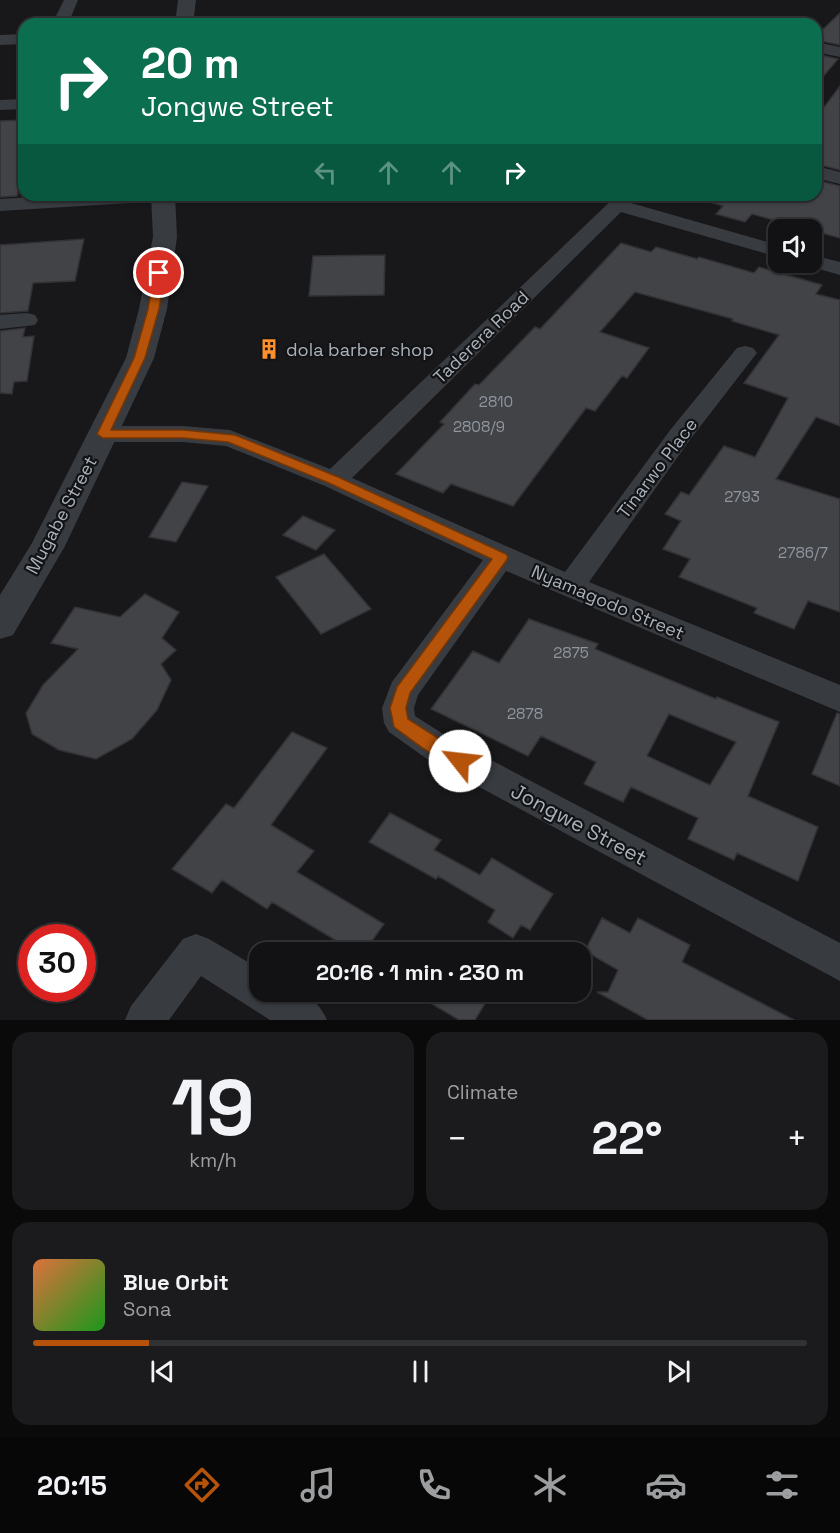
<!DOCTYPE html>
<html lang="en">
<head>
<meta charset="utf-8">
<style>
	body { margin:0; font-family:"Space Grotesk",sans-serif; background:#1b1b1d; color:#f1f3f6; height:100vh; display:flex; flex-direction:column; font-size:22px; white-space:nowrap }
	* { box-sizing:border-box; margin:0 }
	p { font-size:20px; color:#9c9ea0 }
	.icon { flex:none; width:33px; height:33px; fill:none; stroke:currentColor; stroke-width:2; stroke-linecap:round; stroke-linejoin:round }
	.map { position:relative; height:1020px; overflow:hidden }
	.sheet { display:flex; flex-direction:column; gap:12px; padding:12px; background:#0a0a0b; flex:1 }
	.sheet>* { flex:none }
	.guide { position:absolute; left:18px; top:18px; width:804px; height:183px; border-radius:18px; box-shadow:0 2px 4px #0004,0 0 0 2px #313234; background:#0b6e4f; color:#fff; overflow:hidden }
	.controls { position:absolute; left:768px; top:219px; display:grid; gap:12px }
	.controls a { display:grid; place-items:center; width:54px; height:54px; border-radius:12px; background:#121214; box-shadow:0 2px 4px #0004,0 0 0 2px #313234; font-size:30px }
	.speed { position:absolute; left:18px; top:924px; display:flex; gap:12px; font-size:30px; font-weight:700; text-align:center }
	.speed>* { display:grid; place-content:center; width:78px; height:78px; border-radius:50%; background:#121214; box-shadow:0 2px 4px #0004,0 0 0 2px #313234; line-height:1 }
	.speed .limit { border:9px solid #d22; background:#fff; color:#111 }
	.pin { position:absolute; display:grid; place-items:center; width:51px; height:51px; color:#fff; margin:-26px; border:3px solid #fff; border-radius:50%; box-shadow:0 2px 6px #0007 }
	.me { position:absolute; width:66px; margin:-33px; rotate:299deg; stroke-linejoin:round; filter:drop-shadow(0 0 4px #0008) }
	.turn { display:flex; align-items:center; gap:21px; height:126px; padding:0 24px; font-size:27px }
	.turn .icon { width:78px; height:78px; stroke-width:2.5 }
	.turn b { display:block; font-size:42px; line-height:51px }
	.lanes { display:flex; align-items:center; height:57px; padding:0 24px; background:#0003; justify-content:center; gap:30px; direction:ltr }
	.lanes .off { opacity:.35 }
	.big { font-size:45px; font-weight:600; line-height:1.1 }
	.sheet .card { flex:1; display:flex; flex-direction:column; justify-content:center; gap:9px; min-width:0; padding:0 21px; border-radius:18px; background:#1b1b1d }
	.sheet .dial { align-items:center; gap:0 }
	.dial b { font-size:78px; line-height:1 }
	.song { display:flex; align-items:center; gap:18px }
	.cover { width:72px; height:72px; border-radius:9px; background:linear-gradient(135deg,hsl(20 70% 55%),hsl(120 70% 35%)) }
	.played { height:6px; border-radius:3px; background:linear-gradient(90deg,#b45309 15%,#313234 15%) }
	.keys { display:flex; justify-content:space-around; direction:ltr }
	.heat { display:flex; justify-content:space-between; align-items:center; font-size:33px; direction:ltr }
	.sheet .tiles { flex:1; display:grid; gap:12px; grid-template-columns:1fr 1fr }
	.card:last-child { grid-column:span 2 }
	.trip { position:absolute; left:249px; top:942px; width:342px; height:60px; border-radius:18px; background:#121214; box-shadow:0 2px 4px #0004,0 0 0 2px #313234; font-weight:600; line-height:60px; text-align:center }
	.dock { display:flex; height:96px; justify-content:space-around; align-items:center; background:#070708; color:#9c9ea0 }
	.dock .icon { width:42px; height:42px }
	.dock .active { color:#b45309 }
	.dock b { font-size:27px; color:#f1f3f6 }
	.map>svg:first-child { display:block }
</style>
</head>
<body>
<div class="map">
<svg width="840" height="1020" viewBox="0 0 840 1020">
	<rect width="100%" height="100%" fill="#18181a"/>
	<path fill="#424347" stroke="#323236" stroke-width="1.5" fill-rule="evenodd" d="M840,13v32l-24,-5v-4z
		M816,54l22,5 -22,26z
		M840,86v84l-24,-6v-46z
		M24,120v44l-7,32 -17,1v-76z
		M816,180l24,6v52l-88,-24 -7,8 -29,-8 7,-8 -13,-4 1,-7h105z
		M84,239l-9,42 -42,2 -5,28 -28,2v-68z
		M621,243l30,9 5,-5 41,12 2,-2 55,16 5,-6 63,18 -6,9 24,6v126l-24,-9 -40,62 64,20v113l-32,-11 -14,28 -40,-16 3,-5 -78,-31 11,-18 -27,-10 18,-28 -16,-7 16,-22 8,3 35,-49 31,11 33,-59 -44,-15 35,-48 -47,-14 1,-2 -98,-27 -35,40 49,16 -22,30 -5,-2 -27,35 -9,-3 -73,98 -62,-22 -8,9 -47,-19 48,-50 -4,-2 35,-38 4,1 56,-58 5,2z
		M385,255l-1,40 -75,1 4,-40z
		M25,328l-2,9 11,-1 -7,45 -13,1 -2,12 -12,-1v-62z
		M182,482l26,4 -32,56 -27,-5z
		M303,516l32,14 -19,20 -33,-15z
		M324,554l47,55 -50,25 -45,-57z
		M145,594l34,18 -17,26 14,12 -15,14 10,16 -14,30 -25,29 -36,20 -37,-9 -27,-16 -6,-21 17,-28 35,-36 -27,-6 24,-36 45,10z
		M529,619l69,25 -3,5 121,50 1,-2 62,25 -31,74 70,31 -20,54 -61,-28 -3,7 -46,-21 10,-21 -67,-31 -8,15 -39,-18 12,-22 -55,-26 -13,20 -97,-47 42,-58 26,12zM669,714l67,28 -26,43 -63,-29z
		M837,713l3,1v72l-28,-12z
		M292,732l35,16 -56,77 43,26 -17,21 87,52 -20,28h-9l-83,-50 -5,7 -45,-29 -10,13 -40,-24 54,-65 8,4z
		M390,813l51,27 -7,10 46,25 12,-17 61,36 -23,36 -9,-5 -8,13 -25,-16 7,-12 -57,-34 -2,3 -67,-37z
		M602,918l28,15 8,-15 52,27 -8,17 112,58h-146l-51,-28h11l10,-22 -33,-19z
		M412,992h80l-17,28h-16z"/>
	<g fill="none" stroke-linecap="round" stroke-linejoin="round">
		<path fill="#383b40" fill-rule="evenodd" d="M64,0h14l-10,24h-16z
			M24,34v10l-24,1v-10z
			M816,42l24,5v10l-24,-5z
			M24,99v10l-24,1v-10z
			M816,166l24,6v12l-24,-6z
			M68,195h105l-3,4 -7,2 -163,10v-12z
			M617,195h21l-7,8 147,42v12l-157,-45 -269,266 213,94 106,-143 66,-81 8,-2 8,2 4,5 -4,5 -64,83 -100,141 251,103v27l-334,-141 -88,124 -4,13 1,8 36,23 389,204v38l-413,-222 -38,-27 -5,-9 -2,-15 10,-26 91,-122 -158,-74 -99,-40 -43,-4h-80l-9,-2 -4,-6 4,-6 9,-2h80l47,4 100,39z
			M812,255l28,7v13l-35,-10 -2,-3h9z
			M27,313l8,2 3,5 -3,5 -35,4v-14z
			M196,934l13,5 51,30v23c29,0 53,-4 67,28h-57l-69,-44 -32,44h-44l6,-14 52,-67z"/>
		<path fill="#383b40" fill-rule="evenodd" d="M178,0h18l-3,24h-18z
			M151,195h24l2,42 -10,72 -13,49 -89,188 -52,89 -13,4v-44l32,-52 94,-185 13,-49 14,-72z"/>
	</g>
	<path fill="#b45309" stroke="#753606" stroke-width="1.5" d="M159,270l6,3 -6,36 -14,49 -34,72h72l52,5 103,42 168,77 2,3 -2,4 -96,132 -4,15 2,11 58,37 2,5 -2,5c-17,5 -57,-28 -72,-39l-4,-19 7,-21 95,-128 -163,-76 -101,-41 -45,-4h-80l-6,-4 37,-76 14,-49 6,-36z"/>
	<defs>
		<g id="building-bare" transform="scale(1.62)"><path d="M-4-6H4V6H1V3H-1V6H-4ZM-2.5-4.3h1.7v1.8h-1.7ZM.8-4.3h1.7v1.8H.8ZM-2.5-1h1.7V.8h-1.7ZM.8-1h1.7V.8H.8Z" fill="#ff8f2b" stroke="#131315" stroke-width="2.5" paint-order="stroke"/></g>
	</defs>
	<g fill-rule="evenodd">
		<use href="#building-bare" x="269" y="349"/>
	</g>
	<g text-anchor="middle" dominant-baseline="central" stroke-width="4.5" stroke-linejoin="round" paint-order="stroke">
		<g font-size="15" fill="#8f969e">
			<text x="496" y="401">2810</text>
			<text x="479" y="426">2808/9</text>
			<text x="742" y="496">2793</text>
			<text x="803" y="552">2786/7</text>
			<text x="571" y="652">2875</text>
			<text x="525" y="713">2878</text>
		</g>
		<g font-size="18" fill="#a9b2bb" stroke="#131315">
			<text transform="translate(481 337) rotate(-44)">Taderera Road</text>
			<text transform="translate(657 468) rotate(-53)">Tinarwo Place</text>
			<text transform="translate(61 515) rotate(-62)">Mugabe Street</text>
			<text transform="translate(608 602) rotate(23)">Nyamagodo Street</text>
		</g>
		<g font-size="18" fill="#a9b2bb" stroke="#131315" text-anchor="start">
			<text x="286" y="349">dola barber shop</text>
		</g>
		<g font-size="21" fill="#a9b2bb" stroke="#131315">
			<text transform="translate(579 824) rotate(28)">Jongwe Street</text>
		</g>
	</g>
</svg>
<div class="controls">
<a><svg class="icon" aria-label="sound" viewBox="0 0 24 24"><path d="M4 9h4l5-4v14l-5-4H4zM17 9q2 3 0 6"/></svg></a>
</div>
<div class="speed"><div class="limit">30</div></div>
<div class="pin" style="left:159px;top:273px;background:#d93025"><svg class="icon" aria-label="arrive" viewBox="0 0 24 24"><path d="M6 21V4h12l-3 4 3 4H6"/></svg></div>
<svg class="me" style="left:460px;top:761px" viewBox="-20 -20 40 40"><circle r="19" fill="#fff"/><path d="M0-13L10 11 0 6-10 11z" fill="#b45309"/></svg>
<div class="trip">20:16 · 1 min · 230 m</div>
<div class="guide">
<div class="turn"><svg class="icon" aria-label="right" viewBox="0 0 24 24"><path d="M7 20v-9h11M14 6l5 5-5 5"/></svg><div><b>20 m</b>Jongwe Street</div></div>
<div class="lanes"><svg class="icon off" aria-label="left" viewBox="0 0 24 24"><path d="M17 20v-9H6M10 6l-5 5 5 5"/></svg><svg class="icon off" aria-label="ahead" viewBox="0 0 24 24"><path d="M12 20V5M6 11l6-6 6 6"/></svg><svg class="icon off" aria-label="ahead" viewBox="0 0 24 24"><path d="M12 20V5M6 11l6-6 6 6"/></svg><svg class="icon" aria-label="right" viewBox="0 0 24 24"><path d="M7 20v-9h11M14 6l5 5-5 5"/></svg></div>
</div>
</div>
<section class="sheet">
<div class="tiles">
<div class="card dial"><b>19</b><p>km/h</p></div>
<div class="card"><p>Climate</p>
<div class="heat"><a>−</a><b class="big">22°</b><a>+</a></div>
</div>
<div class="card">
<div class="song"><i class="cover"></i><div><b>Blue Orbit</b><p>Sona</p></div></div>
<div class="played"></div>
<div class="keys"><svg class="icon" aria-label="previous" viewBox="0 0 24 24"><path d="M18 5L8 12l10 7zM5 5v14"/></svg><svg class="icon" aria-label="pause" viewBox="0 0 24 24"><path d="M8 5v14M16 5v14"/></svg><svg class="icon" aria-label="next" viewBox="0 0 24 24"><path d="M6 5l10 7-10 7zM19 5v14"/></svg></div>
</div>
</div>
</section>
<nav class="dock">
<b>20:15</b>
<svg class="icon active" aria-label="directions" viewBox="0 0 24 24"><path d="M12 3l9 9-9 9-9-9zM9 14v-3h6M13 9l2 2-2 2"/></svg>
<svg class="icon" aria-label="music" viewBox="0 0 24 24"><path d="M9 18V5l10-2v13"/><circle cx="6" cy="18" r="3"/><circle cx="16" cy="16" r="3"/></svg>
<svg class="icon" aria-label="phone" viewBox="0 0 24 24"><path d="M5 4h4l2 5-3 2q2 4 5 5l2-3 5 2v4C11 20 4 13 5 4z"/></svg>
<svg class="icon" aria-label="climate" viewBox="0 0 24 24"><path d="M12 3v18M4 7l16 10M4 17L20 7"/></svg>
<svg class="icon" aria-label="car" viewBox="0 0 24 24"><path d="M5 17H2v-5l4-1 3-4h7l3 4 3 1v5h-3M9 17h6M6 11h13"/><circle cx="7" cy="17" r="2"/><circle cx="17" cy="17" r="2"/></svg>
<svg class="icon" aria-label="filters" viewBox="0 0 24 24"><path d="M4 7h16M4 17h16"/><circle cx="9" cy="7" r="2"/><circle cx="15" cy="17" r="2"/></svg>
</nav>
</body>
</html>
